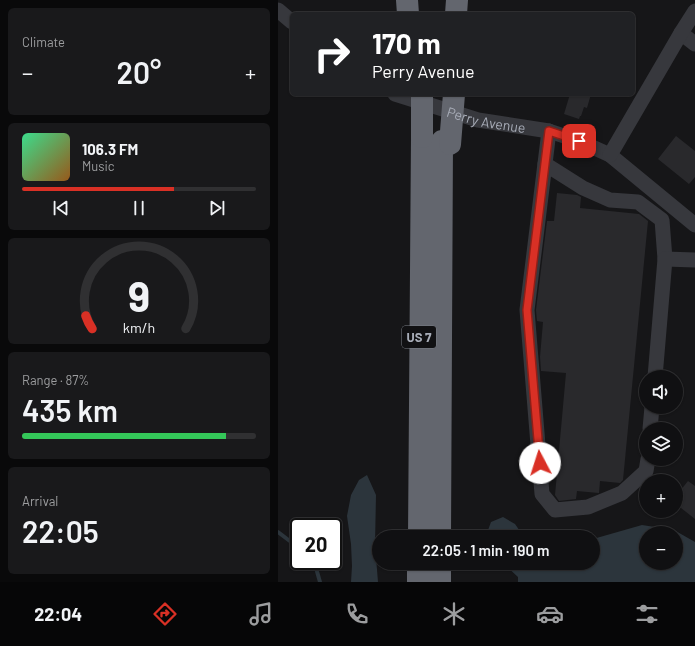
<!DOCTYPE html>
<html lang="en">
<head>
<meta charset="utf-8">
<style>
	body { margin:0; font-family:Barlow,sans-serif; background:#19191b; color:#f1f3f6; height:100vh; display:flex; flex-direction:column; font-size:15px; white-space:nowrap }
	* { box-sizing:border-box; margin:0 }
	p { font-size:13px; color:#9c9d9f }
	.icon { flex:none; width:22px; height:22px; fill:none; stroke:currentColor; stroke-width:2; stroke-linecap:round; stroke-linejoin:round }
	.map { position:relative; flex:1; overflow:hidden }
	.drawer { display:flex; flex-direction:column; gap:8px; padding:8px; background:#09090a; width:278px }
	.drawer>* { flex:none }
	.banner { position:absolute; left:12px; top:12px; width:345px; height:84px; border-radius:6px; box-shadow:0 1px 3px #0004,0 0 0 1px #303032; background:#202124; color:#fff; overflow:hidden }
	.buttons { position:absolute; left:361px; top:370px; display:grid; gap:8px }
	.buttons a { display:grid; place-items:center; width:44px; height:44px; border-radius:50%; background:#101012; box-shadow:0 1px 3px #0004,0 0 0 1px #303032; font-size:20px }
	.speed { position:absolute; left:12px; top:518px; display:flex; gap:8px; font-size:20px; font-weight:700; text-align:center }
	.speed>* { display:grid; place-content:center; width:52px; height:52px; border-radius:50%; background:#101012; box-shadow:0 1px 3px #0004,0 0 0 1px #303032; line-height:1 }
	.speed .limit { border:2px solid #111; border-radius:6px; background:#fff; color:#111 }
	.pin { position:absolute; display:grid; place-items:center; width:34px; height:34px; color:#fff; margin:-17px; border-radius:8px; box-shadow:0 2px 6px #0006 }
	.me { position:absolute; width:44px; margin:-22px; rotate:355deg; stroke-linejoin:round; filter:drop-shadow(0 0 3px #0008) }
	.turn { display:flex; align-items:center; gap:14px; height:84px; padding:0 16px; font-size:18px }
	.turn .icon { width:52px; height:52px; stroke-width:2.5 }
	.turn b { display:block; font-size:28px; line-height:34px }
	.big { font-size:30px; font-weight:600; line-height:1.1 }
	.drawer .widget { flex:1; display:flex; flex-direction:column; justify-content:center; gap:6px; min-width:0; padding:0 14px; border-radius:6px; background:#19191b }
	.drawer .dial { align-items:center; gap:0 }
	.dial svg { height:104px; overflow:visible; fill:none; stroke:#303032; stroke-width:7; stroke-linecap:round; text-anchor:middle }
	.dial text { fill:#f1f3f6; stroke:none }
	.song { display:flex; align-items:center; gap:12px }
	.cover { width:48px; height:48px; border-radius:6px; background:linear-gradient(135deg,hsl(150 70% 55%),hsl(30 70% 35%)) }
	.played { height:4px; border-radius:2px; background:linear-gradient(90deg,#d93025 65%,#303032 65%) }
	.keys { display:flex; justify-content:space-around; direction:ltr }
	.heat { display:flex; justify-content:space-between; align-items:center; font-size:22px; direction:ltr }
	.charge { height:6px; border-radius:3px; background:linear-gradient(90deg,#34c759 87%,#303032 0) }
	.trip { position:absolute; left:94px; top:530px; width:228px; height:40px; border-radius:20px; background:#101012; box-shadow:0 1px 3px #0004,0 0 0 1px #303032; font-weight:600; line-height:40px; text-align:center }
	.tab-bar { display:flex; height:64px; justify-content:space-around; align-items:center; background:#060607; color:#9c9d9f }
	.tab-bar .icon { width:28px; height:28px }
	.tab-bar .on { color:#d93025 }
	.tab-bar b { font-size:18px; color:#f1f3f6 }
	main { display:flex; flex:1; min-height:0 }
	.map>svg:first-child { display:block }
</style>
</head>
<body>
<main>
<section class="drawer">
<div class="widget"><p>Climate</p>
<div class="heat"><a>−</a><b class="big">20°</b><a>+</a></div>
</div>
<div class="widget">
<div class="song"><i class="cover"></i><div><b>106.3 FM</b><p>Music</p></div></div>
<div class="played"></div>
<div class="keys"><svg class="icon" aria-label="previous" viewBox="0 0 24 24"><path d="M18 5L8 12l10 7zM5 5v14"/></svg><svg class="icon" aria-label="pause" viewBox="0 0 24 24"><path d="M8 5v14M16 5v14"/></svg><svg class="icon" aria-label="next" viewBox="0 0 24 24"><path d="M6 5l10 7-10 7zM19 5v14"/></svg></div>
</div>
<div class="widget dial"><svg viewBox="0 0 100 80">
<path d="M14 69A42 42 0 1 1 86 69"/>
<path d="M14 69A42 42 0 0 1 9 59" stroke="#d93025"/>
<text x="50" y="56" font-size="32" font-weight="700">9</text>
<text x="50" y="72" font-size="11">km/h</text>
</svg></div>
<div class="widget"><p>Range · 87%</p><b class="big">435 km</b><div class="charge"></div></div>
<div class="widget"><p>Arrival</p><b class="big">22:05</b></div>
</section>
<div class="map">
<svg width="417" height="582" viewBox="0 0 417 582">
	<rect width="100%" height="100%" fill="#161618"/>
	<path fill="#2c353c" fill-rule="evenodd" d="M89,475l9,20 -1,50 3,37h-27l1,-16 -1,-22 -4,-28 4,-21 8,-15z
		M225,517l12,7 9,13h-37v-4l4,-11z
		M364,525l32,5 21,12v40h-177v-5l-15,-14h90v-24zM368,533h30v30h-30z"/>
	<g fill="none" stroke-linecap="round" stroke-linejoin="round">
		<path stroke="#2c353c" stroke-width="4" d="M0,532l21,16
			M36,561l6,21"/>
	</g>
	<path fill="#29292c" d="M292,94h21l-4,14 -3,-1 -3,9h-1l-1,3 -15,-5z
		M398,136l19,15v26l-6,7 -31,-25z
		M279,193l20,2 4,2 -1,11 59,6 9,7 -25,259 -3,3 -20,-2 -1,12 -22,-2 -1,8 -17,2 -4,-6 11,-122 -25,-2 -1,-14 3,-35 -6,-1 -1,-11 11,-89h7z
		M410,481l7,5v33l-19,-15v-8z"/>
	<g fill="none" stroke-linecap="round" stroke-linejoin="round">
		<g stroke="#37383d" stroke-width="15">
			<path d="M0,10l14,12"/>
			<path d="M403,33l14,11"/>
			<path id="s1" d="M117,94l83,26 71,11 30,10 31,14 85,70"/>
			<path d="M271,131l-22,179 15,184 13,16 33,-3 34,-14 24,-22 2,-12"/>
			<path d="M332,155l71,-122 14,-22"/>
			<path d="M267,164l38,24 27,12 28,2 24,18 3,39"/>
			<path d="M377,377l10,-118 30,1"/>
			<path d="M372,429l2,-22"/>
		</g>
		<path stroke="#63666e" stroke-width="22" d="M129,0l1,14
			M178,14l1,-14
			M141,537l3,-400
			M162,537l2,-396
			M140,582v-19
			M162,582v-19"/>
		<path stroke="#63666e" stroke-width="22" d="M144,137v-43
			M172,144l4,-50"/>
	</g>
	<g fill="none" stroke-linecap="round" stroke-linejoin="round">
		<g stroke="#8d1f18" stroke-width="10">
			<path id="route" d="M262,463l-13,-153 22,-179 30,10"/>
		</g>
		<use href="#route" stroke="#d93025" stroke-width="7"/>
	</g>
	<g text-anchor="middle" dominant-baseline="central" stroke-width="4" stroke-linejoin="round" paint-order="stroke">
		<rect fill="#111113" stroke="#7b7e86" stroke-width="1" x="124" y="326" width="34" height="22" rx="3"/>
		<g font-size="13" font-weight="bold" fill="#a8adb8">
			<text x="141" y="337">US 7</text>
		</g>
		<g font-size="14" fill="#a8adb8" stroke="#111113">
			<text stroke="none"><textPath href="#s1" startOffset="95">Perry Avenue</textPath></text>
		</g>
	</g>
</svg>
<div class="buttons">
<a><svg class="icon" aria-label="sound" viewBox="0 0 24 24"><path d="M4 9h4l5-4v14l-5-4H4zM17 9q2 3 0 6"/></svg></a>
<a><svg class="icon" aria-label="layers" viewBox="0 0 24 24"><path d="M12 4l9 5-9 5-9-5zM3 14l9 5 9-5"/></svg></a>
<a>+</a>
<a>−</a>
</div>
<div class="speed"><div class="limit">20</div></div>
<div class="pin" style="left:301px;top:141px;background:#d93025"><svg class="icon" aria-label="arrive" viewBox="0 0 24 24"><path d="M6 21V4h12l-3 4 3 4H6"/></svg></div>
<svg class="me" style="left:262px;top:463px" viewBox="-20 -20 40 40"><circle r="19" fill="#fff"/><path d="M0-13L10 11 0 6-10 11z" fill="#d93025"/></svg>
<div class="trip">22:05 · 1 min · 190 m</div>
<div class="banner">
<div class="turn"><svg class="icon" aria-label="right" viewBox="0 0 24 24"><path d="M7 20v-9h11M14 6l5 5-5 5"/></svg><div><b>170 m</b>Perry Avenue</div></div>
</div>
</div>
</main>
<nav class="tab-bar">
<b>22:04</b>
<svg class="icon on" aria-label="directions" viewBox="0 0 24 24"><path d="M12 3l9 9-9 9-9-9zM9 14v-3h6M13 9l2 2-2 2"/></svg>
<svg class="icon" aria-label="music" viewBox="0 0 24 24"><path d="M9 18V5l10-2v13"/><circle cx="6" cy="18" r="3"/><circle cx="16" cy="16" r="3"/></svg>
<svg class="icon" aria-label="phone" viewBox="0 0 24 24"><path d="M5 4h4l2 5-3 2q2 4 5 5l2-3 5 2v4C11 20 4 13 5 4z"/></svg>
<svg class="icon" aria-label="climate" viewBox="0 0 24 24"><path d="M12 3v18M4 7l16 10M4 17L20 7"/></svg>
<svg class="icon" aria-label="car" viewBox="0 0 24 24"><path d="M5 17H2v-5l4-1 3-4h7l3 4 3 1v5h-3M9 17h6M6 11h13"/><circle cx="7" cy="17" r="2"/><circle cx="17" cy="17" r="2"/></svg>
<svg class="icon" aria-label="filters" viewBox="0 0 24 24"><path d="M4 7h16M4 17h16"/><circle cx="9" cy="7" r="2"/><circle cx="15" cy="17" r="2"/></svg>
</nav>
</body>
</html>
